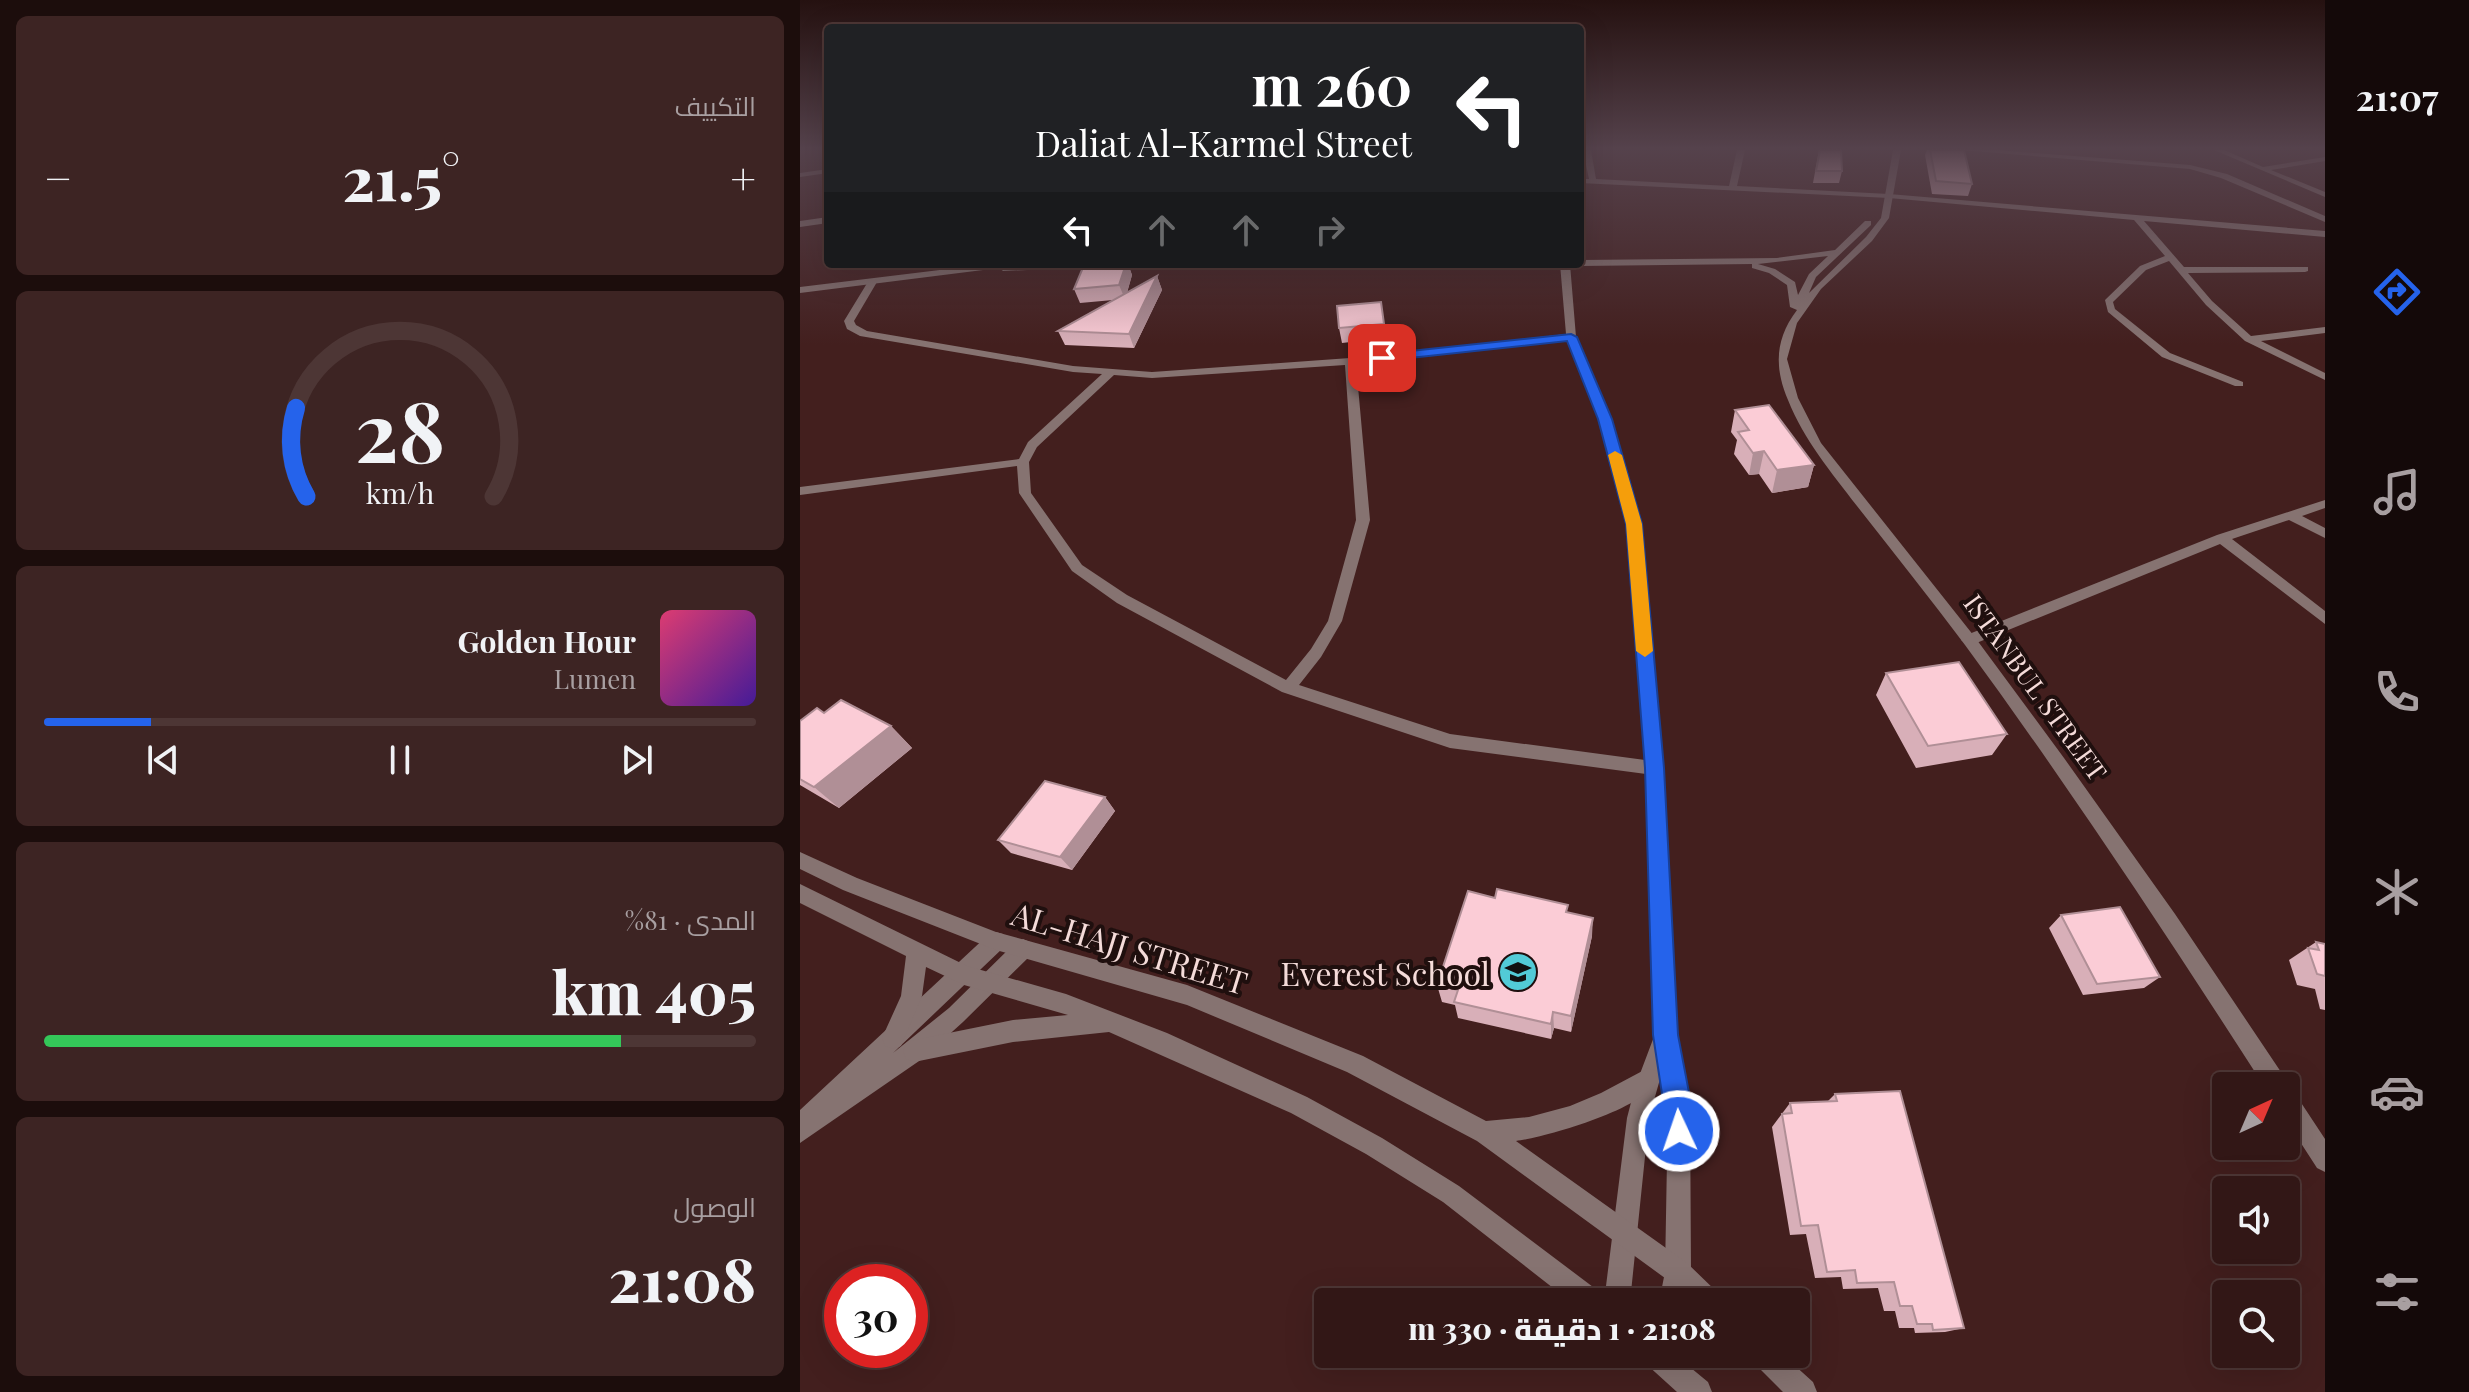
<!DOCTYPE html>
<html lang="ar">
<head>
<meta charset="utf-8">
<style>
	body { margin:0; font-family:"Playfair Display",Cairo,serif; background:#3d2423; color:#f1f3f6; direction:rtl; height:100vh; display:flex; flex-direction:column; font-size:30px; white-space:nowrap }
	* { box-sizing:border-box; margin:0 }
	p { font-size:26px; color:#a89fa1 }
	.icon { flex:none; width:44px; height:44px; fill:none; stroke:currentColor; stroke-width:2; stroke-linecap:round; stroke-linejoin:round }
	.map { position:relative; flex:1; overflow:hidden; direction:ltr }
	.panel { display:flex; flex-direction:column; gap:16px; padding:16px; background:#1c0d0c; width:800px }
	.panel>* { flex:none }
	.guide { position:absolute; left:24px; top:24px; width:760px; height:244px; border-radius:8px; box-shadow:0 8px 32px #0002,0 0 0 2px #4d3635; direction:rtl; background:#202124; color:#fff; overflow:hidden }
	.needle { width:52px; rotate:44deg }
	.tools { position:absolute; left:1412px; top:1072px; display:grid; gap:16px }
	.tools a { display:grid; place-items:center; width:88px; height:88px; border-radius:8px; background:#321716; box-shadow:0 8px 32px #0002,0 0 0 2px #4d3635; font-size:40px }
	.speed { position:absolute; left:24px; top:1264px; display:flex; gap:16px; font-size:40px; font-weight:700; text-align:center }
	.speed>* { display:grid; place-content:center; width:104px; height:104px; border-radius:50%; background:#321716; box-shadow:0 8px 32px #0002,0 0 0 2px #4d3635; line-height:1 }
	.speed .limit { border:12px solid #d22; background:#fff; color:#111 }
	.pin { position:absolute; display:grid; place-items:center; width:68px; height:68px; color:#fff; margin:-34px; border-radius:16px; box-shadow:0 4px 12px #0006 }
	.me { position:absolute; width:88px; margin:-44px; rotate:357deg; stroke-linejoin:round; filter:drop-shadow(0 0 6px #0008) }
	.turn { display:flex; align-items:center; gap:28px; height:168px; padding:0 40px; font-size:36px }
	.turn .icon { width:104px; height:104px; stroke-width:2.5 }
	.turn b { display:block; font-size:56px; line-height:68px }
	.lanes { display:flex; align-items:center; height:76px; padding:0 40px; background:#0003; justify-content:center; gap:40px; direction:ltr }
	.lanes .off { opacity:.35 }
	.big { font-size:60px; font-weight:800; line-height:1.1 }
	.panel .tile { flex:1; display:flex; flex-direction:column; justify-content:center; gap:12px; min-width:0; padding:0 28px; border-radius:12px; background:#3d2423 }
	.panel .dial { align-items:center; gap:0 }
	.dial svg { height:208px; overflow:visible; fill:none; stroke:#4d3635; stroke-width:7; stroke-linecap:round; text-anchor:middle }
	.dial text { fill:#f1f3f6; stroke:none }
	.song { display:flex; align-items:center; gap:24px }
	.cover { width:96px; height:96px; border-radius:12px; background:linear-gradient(135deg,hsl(340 70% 55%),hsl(260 70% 35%)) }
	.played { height:8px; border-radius:4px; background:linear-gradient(90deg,#2563eb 15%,#4d3635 15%) }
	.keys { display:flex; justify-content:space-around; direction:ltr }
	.heat { display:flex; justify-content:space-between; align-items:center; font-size:44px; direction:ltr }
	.charge { height:12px; border-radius:6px; background:linear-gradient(90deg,#34c759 81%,#4d3635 0) }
	.trip { position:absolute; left:514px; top:1288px; width:496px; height:80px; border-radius:8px; background:#321716; box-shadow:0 8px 32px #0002,0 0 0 2px #4d3635; font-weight:800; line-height:80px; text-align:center; direction:rtl }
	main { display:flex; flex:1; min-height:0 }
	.tab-bar { display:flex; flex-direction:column; width:144px; justify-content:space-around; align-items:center; background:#140909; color:#a89fa1 }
	.tab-bar .icon { width:56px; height:56px }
	.tab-bar .active { color:#2563eb }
	.tab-bar b { font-size:36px; color:#f1f3f6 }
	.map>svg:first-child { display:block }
</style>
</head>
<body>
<main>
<nav class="tab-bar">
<b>21:07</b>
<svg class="icon active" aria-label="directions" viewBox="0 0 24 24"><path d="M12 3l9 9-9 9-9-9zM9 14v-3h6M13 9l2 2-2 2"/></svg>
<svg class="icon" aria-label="music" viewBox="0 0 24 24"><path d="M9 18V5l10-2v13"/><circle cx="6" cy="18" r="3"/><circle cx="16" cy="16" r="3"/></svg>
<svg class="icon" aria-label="phone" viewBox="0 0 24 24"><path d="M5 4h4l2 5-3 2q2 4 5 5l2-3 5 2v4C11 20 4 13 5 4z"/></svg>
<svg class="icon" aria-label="climate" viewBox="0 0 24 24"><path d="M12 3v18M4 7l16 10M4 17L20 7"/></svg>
<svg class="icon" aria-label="car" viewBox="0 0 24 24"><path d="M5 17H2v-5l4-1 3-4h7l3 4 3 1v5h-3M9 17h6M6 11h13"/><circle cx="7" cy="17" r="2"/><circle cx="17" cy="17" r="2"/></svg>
<svg class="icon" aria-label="filters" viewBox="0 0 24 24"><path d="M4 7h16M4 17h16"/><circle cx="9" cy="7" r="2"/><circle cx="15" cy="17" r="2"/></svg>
</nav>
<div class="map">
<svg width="1525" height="1392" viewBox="0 0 1525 1392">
	<rect width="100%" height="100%" fill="#431f1e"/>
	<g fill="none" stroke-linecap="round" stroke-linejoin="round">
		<path fill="#867371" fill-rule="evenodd" d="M783,150h8l5,29 133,7 8,-36h8l-8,36 152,8 436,37v6l-181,-16 40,46h124v4l-3,1 -117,1 24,28 39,35 74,-9v6l-64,8 64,32v7l-80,-39 -39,-36 -37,-44 -23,9 -33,32 2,7 55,44 73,29v4h-8l-73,-29 -54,-45 -3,-12 35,-34 25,-10 -31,-36 -245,-22 -309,-15v-4h9z
			M1160,150h37l193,15 37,9 98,42v6l-104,-44 -31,-9z
			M1414,150h10l39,17 62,-10v4l-54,9 54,22v5z
			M28,169v4l-28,4v-4z
			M28,217v6l-28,4v-6z
			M760,264h10l6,73 35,82 30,105 22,244 14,267 13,68 1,169 -6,30h-26l6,-30 3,-169 -6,-31 -13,46 -19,184h-26l23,-184 8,-31 20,-53 -9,-260 -196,-26 -168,-56 -165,-89 -45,-32 -53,-78 -2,-27 -217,29v-8l219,-28 9,-17 74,-68 -29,-2 -213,-36 -13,-7 -3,-8 25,-41 8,2 -23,39 2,4 11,6 206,35 79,6 198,-14 216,-24zM767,340l32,79 28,105 18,236 -195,-26 -151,-49 22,-28 21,-36 28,-101 -14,-156zM545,365l11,155 -28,101 -17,28 -25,31 -159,-85 -45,-30 -51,-72 -2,-31 8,-15 77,-72 38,3z
			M1525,500v8l-23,8 23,12v10l-36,-18 -57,19 93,72v13l-105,-80 -246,100 -5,1 -8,-5 3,-4 253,-101z
			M196,932l7,2 3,7 -3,7 -110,105 56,-45 67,-66 7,-3 7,3 3,7 -3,7 -67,66 -41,37 -122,84v-33l189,-176z"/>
		<path fill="#867371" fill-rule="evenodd" d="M1093,150h8l-12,68 -17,23 -51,48 -24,34 -10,36 11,39 23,45 153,193 90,122 111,156 110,164 2,11 7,3 31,47v33l-8,-4 -31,-48v-34h-22c-96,-149 -194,-298 -299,-441 -35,-47 -72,-93 -108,-139 -26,-34 -53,-66 -69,-106 -14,-33 -13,-61 9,-90l-7,-3 -3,-22 -18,-12 -17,-5v-4l-172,2 -4,-2h4v-4l197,-2 58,-8 30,-29h6v4l-55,52 -7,16 57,-56 15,-19zM1028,256l-19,18 -11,21 -3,-13 -20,-13 -17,-5z
			M189,264h113l-5,3 -94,4 -4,-3 -199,25v-6z
			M0,852l57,26 139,54 191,53 176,71 123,65 43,-4 41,-11 31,-13 47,-25 8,3 3,8c-12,29 -112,58 -143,62l171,122 31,30 4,9h-31l-22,-21 -192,-140 -130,-69 -160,-67 -191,-55 -153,-60 -43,-21z
			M0,884l167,82 99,28 101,39 140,64 75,41 77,48 142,107 4,9h-34l-128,-100 -77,-48 -75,-41 -182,-81 -96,10 -99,20 -8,-3 -3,-8 3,-8 8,-3 99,-20 55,-5 -104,-30 -38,-18 -4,29 -21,50 -8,3 -8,-3 -3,-8 19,-42 5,-40 -106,-53z
			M841,1354h33l34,28 4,10h-35l-32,-29z
			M950,1354h32l31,28 4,10h-34l-29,-29z"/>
	</g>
	<path fill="#d8afb8" d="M1019,150l23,21 -3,12h-26z
		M1127,150h37l8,34 -4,12 -36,-2 -7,-39z
		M326,264h2l4,11 -5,18 30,-17 5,14 -28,58 -69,-3 -7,-14 55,-31 -33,3 -6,-14z
		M581,302l5,36 -44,5 -3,-15z
		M935,410l79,55 -6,22 -36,6 -13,-19 -10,1 -15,-21 3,-14 -6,-8z
		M1086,673l121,61 -15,21 -76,13 -40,-73z
		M24,713l67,13 21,22 -73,60 -39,-23v-64z
		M305,797l10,14 -43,59 -61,-17 -13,-13z
		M767,913l25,23 -21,96 -17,-4 -3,11 -93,-21 -3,-13 -13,-3 -5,-17z
		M1261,915l99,62 -16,11 -61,7 -34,-67z
		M1516,942l9,2v66l-5,-1 -5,-20 -18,-4 -8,-25z
		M1035,1094l129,234 -19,4 -30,1 -1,-5h-15l-4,-17h-11l-6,-23 -35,1 -2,-12 -26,1 -9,-44 -16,1 -18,-108 18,-24 38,-2z"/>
	<path fill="#b08f96" d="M326,264h2l4,11 -7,24 -6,-14z
		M357,276l5,14 -28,58 -5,-14z
		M964,451l-5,23 -10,1 4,-22z
		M1014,465l-6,22 -36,6 5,-23z
		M91,726l21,22 -73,60 -25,-21z
		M305,797l10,14 -43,59 -12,-13z
		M793,918l-1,18 -21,96v-16z
		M753,1012l1,16 -3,11v-15z"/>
	<path fill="#fbccd6" stroke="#b08f96" stroke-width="2" d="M1020,150h21l1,21h-26z
		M1130,150h34l8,34 -36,-3z
		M293,264h33l-7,21 -45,4 10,-24z
		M357,276l-28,58 -71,-3z
		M581,302l3,22 -45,4 -2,-22z
		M969,405l45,60 -37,5 -13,-19 -11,2 -15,-21 11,-2 -14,-20z
		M1159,662l48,72 -79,12 -42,-73z
		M41,700l50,26 -77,61 -14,-8v-58l17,-13 7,5z
		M245,781l60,16 -45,60 -62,-17z
		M697,889l71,16 -2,7 27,6 -22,98 -18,-4 -2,12 -97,-22 4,-12 -21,-5 31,-94 27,7z
		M1320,907l40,70 -63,7 -36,-69z
		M1516,942l9,2v32l-8,-2 -9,-26 11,2z
		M1100,1091l64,237 -31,2 -1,-6h-15l-5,-18h-12l-6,-24 -37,1 -2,-13 -28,2 -9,-47 -17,1 -19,-112 10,-1 -2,-10 47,-2 -2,-7z"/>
	<linearGradient id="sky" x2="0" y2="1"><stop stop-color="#251110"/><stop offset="0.43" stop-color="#55424c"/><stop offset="1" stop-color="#55424c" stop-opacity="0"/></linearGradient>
	<rect width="1525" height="345" fill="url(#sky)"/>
	<path fill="#2563eb" stroke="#184099" stroke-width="2" d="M771,334l6,3 35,82 30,105 22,244 14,267 13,68 1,28 -4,9 -9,4 -10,-4 -16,-105 -8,-267 -19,-244 -28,-105 -31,-78 -185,20 -6,-3 6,-4z"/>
	<path fill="#f59e0b" d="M815,451l7,4 20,69 11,127 -8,6 -9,-6 -10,-127 -18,-69z"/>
	<defs>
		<g id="school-disc" transform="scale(2)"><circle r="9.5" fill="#52cbd7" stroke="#1f0f0e"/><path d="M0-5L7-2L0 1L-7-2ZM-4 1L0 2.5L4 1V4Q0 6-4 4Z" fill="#111"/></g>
	</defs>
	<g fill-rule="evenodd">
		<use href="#school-disc" x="718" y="972"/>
	</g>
	<g text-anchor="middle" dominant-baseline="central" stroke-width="8" stroke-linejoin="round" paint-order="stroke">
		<g font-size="26" fill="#f4dbd9" stroke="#1f0f0e">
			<text transform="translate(1236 687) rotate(54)">ISTANBUL STREET</text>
		</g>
		<g font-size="32" fill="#f4dbd9" stroke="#1f0f0e">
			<text transform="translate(330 947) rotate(17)">AL-HAJJ STREET</text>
		</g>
		<g font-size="32" fill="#f4dbd9" stroke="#1f0f0e" text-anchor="end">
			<text x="690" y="972">Everest School</text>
		</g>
	</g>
</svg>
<div class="tools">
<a><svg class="needle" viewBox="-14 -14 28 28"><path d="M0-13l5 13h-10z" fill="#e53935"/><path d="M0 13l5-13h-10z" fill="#a89fa1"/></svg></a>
<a><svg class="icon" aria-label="sound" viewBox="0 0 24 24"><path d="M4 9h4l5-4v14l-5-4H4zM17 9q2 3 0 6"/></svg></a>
<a><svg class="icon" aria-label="search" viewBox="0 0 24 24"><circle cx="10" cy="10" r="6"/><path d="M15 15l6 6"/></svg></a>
</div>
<div class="speed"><div class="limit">30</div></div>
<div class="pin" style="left:582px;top:358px;background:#d93025"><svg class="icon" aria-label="arrive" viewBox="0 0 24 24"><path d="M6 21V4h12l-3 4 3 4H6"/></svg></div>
<svg class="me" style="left:879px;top:1131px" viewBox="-20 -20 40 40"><circle r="17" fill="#2563eb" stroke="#fff" stroke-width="3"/><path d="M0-11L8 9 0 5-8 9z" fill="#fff"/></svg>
<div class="trip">21:08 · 1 دقيقة · 330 m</div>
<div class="guide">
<div class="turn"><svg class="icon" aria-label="left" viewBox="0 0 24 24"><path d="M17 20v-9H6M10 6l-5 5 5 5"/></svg><div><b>260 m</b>Daliat Al-Karmel Street</div></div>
<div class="lanes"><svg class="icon" aria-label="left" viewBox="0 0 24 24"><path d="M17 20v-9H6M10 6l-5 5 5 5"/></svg><svg class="icon off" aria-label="ahead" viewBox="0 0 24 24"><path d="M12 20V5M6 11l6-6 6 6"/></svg><svg class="icon off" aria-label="ahead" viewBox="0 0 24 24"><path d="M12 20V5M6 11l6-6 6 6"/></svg><svg class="icon off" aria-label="right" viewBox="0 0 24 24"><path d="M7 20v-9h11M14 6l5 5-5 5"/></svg></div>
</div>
</div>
<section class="panel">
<div class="tile"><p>التكييف</p>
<div class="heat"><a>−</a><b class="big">21.5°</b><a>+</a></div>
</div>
<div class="tile dial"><svg viewBox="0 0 100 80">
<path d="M14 69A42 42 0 1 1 86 69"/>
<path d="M14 69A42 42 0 0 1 10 35" stroke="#2563eb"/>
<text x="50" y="56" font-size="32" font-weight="700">28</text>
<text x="50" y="72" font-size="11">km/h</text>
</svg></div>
<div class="tile">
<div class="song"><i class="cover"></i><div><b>Golden Hour</b><p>Lumen</p></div></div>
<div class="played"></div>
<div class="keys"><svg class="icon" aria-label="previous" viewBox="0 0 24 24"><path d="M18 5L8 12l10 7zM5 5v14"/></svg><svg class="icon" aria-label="pause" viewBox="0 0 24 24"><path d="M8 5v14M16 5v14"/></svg><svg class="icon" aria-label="next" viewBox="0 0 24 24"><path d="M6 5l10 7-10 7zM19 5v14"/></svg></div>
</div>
<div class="tile"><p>المدى · 81%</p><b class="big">405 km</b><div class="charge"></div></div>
<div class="tile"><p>الوصول</p><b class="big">21:08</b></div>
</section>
</main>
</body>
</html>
